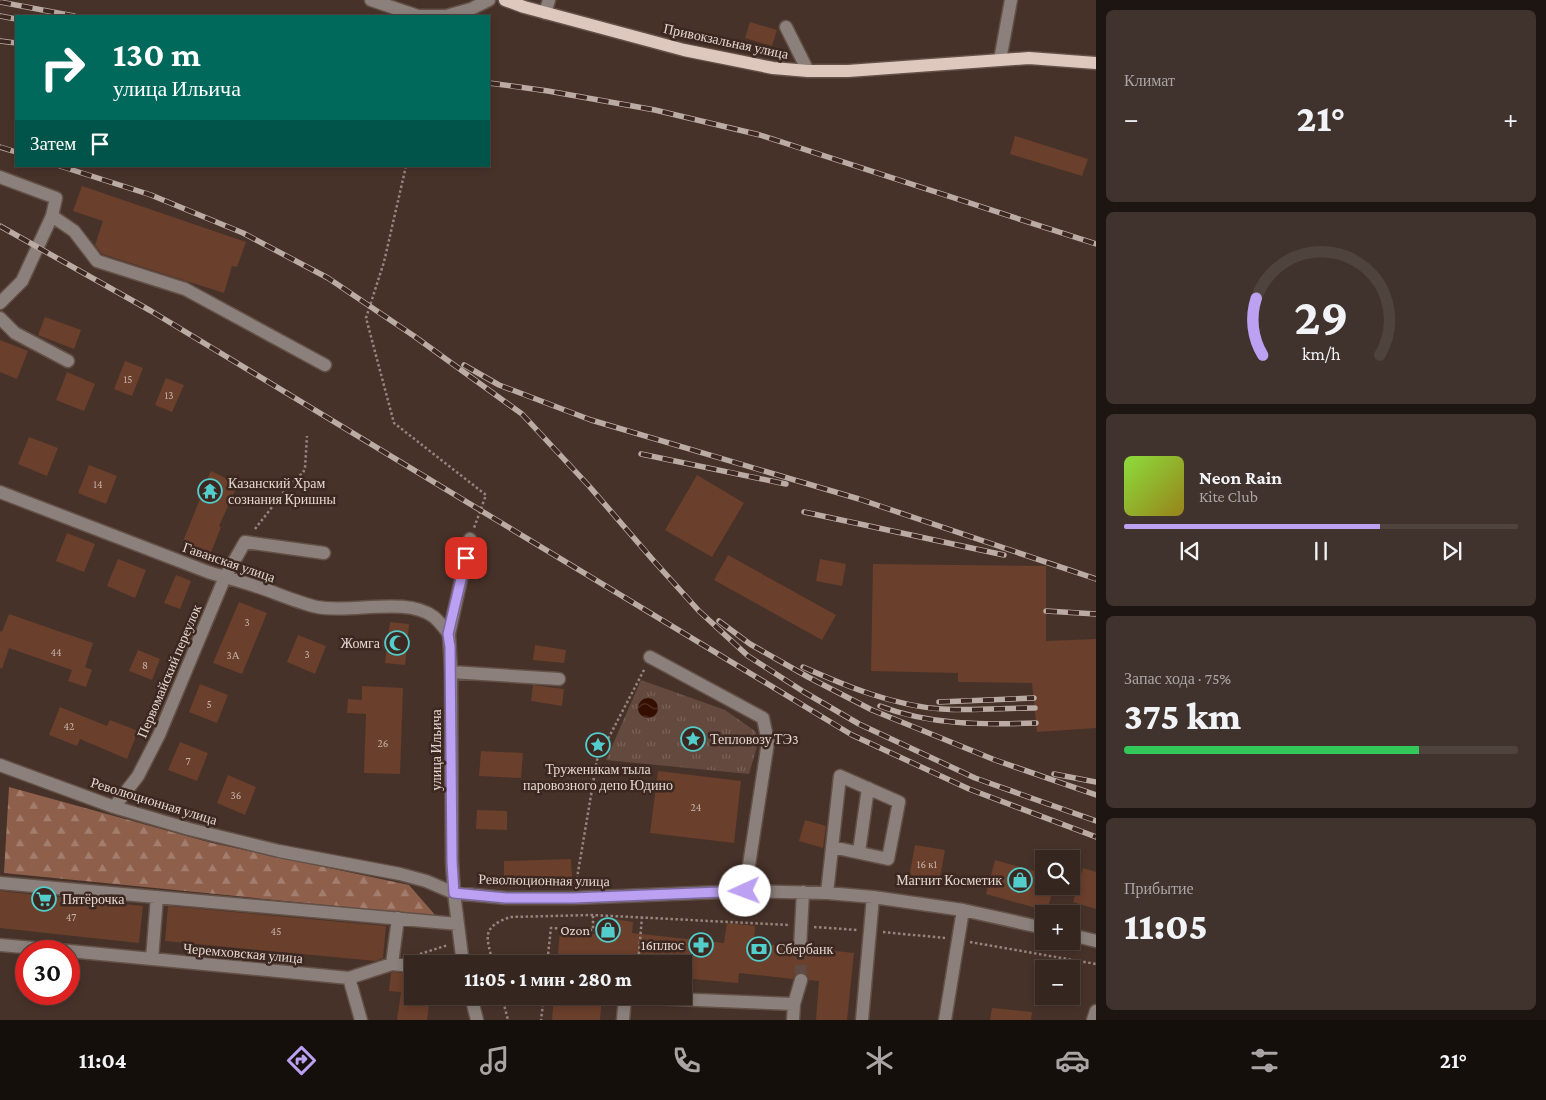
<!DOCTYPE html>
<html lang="ru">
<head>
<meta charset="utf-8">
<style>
	body { margin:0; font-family:"Crimson Pro",serif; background:#40322c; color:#f1f3f6; height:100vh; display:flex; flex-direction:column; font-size:19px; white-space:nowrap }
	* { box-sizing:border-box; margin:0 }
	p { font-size:16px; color:#aaa5a4 }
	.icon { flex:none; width:28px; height:28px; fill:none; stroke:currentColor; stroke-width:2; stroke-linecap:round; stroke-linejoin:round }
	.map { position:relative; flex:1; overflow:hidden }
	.details { display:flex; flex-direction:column; gap:10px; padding:10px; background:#1d1511; width:450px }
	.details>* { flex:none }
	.banner { position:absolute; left:15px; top:15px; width:475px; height:152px; border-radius:0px; box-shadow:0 2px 8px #0003,0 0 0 1px #4f433d; background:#00695c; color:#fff; overflow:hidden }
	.buttons { position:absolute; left:1035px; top:850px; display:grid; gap:10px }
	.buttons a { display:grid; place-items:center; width:45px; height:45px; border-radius:0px; background:#35261f; box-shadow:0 2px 8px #0003,0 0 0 1px #4f433d; font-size:25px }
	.speed { position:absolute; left:15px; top:940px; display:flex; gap:10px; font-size:25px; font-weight:700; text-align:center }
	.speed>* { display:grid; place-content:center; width:65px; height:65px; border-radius:50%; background:#35261f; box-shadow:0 2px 8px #0003,0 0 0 1px #4f433d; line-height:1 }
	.speed .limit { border:8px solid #d22; background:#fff; color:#111 }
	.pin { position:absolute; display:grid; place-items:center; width:42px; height:42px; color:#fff; margin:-21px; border-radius:10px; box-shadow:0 2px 8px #0006 }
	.me { position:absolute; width:55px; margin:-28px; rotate:268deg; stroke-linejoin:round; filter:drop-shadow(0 0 4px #0008) }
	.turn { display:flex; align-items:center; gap:18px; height:105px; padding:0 15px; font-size:22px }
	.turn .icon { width:65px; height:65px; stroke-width:2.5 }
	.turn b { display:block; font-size:35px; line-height:42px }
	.then { display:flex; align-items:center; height:48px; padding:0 15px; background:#0003; gap:10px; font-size:19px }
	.big { font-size:38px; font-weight:800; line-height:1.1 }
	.details .widget { flex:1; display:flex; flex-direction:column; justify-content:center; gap:8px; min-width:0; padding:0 18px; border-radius:8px; background:#40322c }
	.details .dial { align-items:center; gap:0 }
	.dial svg { height:130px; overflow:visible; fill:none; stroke:#4f433d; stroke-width:7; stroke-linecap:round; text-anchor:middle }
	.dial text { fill:#f1f3f6; stroke:none }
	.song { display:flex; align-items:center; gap:15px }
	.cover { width:60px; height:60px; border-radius:8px; background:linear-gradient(135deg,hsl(90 70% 55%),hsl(50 70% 35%)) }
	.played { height:5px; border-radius:2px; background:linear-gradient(90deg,#bca0f2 65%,#4f433d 65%) }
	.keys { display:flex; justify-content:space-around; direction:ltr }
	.heat { display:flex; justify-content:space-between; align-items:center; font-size:28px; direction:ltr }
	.charge { height:8px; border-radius:4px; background:linear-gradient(90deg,#34c759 75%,#4f433d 0) }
	.trip { position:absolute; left:404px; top:955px; width:288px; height:50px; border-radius:0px; background:#35261f; box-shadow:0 2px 8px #0003,0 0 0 1px #4f433d; font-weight:800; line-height:50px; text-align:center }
	.tab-bar { display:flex; height:80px; justify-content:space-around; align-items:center; background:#150f0c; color:#aaa5a4 }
	.tab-bar .icon { width:35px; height:35px }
	.tab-bar .current { color:#bca0f2 }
	.tab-bar b { font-size:22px; color:#f1f3f6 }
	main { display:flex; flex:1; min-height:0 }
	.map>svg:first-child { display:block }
</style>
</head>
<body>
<main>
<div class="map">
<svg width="1096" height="1020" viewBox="0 0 1096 1020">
	<defs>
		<pattern id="forest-firs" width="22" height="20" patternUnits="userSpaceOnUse" patternTransform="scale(1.25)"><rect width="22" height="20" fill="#8e604c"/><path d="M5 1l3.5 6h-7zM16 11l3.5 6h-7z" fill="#a37d6d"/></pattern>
		<pattern id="park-tufts" width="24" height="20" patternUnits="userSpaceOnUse" patternTransform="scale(1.25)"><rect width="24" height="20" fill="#64493e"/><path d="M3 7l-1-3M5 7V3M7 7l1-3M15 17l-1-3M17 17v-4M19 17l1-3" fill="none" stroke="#7a6259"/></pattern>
		<pattern id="water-waves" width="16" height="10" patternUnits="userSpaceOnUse" patternTransform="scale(1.25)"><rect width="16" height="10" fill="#340e00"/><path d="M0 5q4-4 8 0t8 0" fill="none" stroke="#513024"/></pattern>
	</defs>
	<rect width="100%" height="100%" fill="#473229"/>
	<path fill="url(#forest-firs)" d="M9,787l203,56 197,42 27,31 -432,-43z"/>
	<path fill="url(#park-tufts)" d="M641,680l84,30 30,21 4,9 -10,34 -143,-14z"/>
	<path fill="url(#water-waves)" d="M638 708a10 10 0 1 1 20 0a10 10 0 1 1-20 0Z"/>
	<path fill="#6a3f2c" d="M750,22l27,8 -5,16 -27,-8z
		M1015,136l73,23 -6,17 -72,-22z
		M82,186l164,56 -9,25 -5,-1 -8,27 -122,-39 -7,-9 8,-24 -30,-10z
		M45,317l36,13 -7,19 -36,-14z
		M0,340l28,11 -11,28 -17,-7z
		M125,361l18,7 -11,28 -18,-7z
		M67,372l28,12 -11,27 -28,-11z
		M166,378l18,7 -12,27 -17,-7z
		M29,437l29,11 -11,28 -29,-12z
		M89,465l28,11 -11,28 -28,-11z
		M211,471l27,13 -19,42 2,1 -11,28 -28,-11 18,-45 -2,-1z
		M697,475l47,28 -32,54 -47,-27z
		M67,533l28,11 -11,28 -28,-11z
		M728,555l108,60 -14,25 -108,-60z
		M118,559l28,11 -11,28 -28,-12z
		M820,559l26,5 -4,22 -26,-5z
		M873,564l173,2v75l50,-2v89l-59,4 -5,-49 -74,-1v-9l-87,-2z
		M176,575l15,6 -11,28 -16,-6z
		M239,602l28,11 -25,61 -29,-11z
		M9,614l84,29 -8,24 7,3 -6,17 -18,-6 4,-11 -63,-22 -7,21 -2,-1v-37l2,1z
		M390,622l19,2 -4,41 -20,-2z
		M298,635l28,11 -11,28 -28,-12z
		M535,645l31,5 -2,13 -31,-3z
		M138,650l22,9 -8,21 -23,-9z
		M200,684l28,11 -11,28 -28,-11z
		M533,685l31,4 -2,17 -31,-5z
		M362,686l41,2 -3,86 -36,-1 2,-59 -19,-1 1,-14 14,1z
		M60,707l47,19 3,-6 28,11 -11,28 -47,-20 -3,7 -28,-11z
		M180,742l28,11 -11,28 -29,-11z
		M481,751l42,2 -2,25 -42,-2z
		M658,771l83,10 -7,62 -84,-10z
		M228,775l28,12 -11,28 -28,-12z
		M477,810l30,1v19l-31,-1z
		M805,820l21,6 -3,22 -24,-7z
		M915,845l30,5 -6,33 -30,-5z
		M571,859l1,18 -68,1v-17z
		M995,860l49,14v12h10l-7,25 -61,-17z
		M1083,868l13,4v37l-23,-7z
		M0,891l143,15 -4,37 -139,-15z
		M168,906l218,20 -3,32 -7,3 -211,-20z
		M607,918l26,4 -1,11 92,10 3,-20 28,3 -1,17 38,4 1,4 6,4 5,-1 4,-6 46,5 -7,67h-31l3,-39 -10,-1 -2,-5 -4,-3 -7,2 -3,5 -54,-6 -1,10 -56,-5v-14h-125l3,-33 44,4z
		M393,972l19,2v22h18l-3,24h-30l4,-28 -12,-1 2,-18z
		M554,996h48l-2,24h-48z
		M992,1008l40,4 -1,8h-41z"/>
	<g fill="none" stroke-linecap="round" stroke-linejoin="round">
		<path stroke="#5f4b42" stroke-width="12" stroke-dasharray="12 6" stroke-linecap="butt" d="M800,947l1,33"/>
		<g stroke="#635047" stroke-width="15">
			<path id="minor" d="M371,0l47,16h26
				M545,13l4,-13
				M446,16l25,-7 18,-9
				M786,27l22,44
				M1000,60l11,-60
				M0,177l56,21 -4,18 -30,65 -22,22
				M52,216l22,15 23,30 88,28 140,76
				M0,318l15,15 53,28
				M0,492l208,80c20,6 39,11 59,18 16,6 33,13 50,17 34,7 89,-11 117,10 5,4 10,11 15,17
				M650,657l113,61 5,24 -23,149
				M451,672l108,7
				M0,765l114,42 75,22 90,22 121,23 26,7 28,12 52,5h67l172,-7 82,2 46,4 90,13 81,18
				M114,807l24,-31 21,-41 66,-158 20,-35 79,11
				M859,852l9,-64
				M0,883l458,41
				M827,893l13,-117 59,26 -11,57 -56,-12
				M1071,935l25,6
				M0,945l68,6
				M800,947l3,-55
				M69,951l280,27 43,-14 20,2
				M152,959l5,-62
				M392,964l6,-46
				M463,964l-9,-71 -2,-31 -1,-190 -2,-38 21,-95
				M349,978l12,42
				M471,996l6,24
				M794,1004l7,-24
				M623,1020l2,-23 169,7 -1,16
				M862,1020l11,-123
				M945,1020l18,-110
				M1093,1020l3,-9"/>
		</g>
		<g stroke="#635047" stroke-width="15">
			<path id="major" d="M505,0l19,7 160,43 89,18 35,3h40l181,-13 67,5"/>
		</g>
		<path stroke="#96857d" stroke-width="2.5" stroke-dasharray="2.5 2.5" stroke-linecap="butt" d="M406,166l-22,96 -18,56 28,105 92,72 -12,33
			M255,529l38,-49 10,-7 2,-5 2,-32
			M576,884l21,-124 48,-92
			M814,927l44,3
			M883,932l62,6
			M970,942l126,22
			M420,954l28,-9
			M493,964c-6,-27 -13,-36 17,-47l83,-2 195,10
			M547,964l4,-36 42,2v-15
			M638,964l4,-47
			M502,997l42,-1 -3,24
			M502,997l6,23"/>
		<use href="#minor" stroke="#8b807b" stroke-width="12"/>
		<use href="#major" stroke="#dec7bd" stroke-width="12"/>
		<g stroke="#baaba4" stroke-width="5.5">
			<path id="rail" d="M0,2l74,14
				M0,16l16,3
				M0,41l16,2
				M489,83l59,8 107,19 105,25 336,109
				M0,147l16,5
				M60,166l91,29 92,38 85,45 86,58 108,78 67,72 64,74 46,51 49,45 56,36 55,32 116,54 121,43
				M0,226l151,85 701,424 117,54 127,48
				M464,365l35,20 92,35 268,79 237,80
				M641,454l145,30
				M804,512l200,43
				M1046,611l50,3
				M719,621l31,23 58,33 64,33 123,50 101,35
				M803,667c43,19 91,39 139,42 31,2 62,-1 93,-1
				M939,702l95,-4
				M880,706c49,19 104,19 156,17
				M1054,774l42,8"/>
		</g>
		<use href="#rail" stroke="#3c2820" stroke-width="4" stroke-dasharray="11" stroke-linecap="butt"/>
	</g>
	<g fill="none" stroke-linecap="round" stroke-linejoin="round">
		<g stroke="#7a689d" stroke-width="12">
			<path id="route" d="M466,558l-18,76 2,13 2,215 2,31 52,5h67l172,-7"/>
		</g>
		<use href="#route" stroke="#bca0f2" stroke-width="9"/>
	</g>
	<defs>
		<g id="temple-ring" transform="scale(1.25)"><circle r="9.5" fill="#3c2820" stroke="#53cdcb" stroke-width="1.5"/><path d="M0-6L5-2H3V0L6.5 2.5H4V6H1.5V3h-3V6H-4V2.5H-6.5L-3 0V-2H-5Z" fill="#53cdcb"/></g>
		<g id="mosque-ring" transform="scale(1.25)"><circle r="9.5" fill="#3c2820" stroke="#53cdcb" stroke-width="1.5"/><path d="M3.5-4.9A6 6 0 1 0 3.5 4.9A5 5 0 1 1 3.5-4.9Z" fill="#53cdcb"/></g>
		<g id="sight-ring" transform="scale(1.25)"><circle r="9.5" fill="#3c2820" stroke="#53cdcb" stroke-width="1.5"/><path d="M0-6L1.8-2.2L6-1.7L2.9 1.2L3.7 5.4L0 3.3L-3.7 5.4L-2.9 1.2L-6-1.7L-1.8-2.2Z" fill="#53cdcb"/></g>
		<g id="shop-ring" transform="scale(1.25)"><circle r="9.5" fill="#3c2820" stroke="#53cdcb" stroke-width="1.5"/><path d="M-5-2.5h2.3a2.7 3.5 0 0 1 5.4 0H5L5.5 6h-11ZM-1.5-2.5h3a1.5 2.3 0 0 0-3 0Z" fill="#53cdcb"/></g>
		<g id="supermarket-ring" transform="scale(1.25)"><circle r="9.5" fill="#3c2820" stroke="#53cdcb" stroke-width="1.5"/><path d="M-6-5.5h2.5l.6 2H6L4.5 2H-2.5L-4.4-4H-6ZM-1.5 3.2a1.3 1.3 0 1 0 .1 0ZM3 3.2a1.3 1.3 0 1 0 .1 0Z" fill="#53cdcb"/></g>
		<g id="pharmacy-ring" transform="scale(1.25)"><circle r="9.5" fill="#3c2820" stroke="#53cdcb" stroke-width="1.5"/><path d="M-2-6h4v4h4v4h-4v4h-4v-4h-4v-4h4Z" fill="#53cdcb"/></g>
		<g id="bank-ring" transform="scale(1.25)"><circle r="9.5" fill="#3c2820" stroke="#53cdcb" stroke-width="1.5"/><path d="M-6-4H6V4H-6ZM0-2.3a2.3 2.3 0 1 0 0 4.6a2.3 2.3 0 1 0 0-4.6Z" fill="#53cdcb"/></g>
	</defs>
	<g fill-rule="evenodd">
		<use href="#temple-ring" x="210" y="491"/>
		<use href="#mosque-ring" x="397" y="643"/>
		<use href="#sight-ring" x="693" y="739"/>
		<use href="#sight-ring" x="598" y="745"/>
		<use href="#shop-ring" x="1020" y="880"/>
		<use href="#supermarket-ring" x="44" y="899"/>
		<use href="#shop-ring" x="608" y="930"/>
		<use href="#pharmacy-ring" x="701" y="945"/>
		<use href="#bank-ring" x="759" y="949"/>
	</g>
	<g text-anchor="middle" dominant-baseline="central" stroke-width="5" stroke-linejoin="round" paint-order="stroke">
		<g font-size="11" fill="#c6b1a8">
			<text x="128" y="379">15</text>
			<text x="169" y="395">13</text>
			<text x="98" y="484">14</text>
			<text x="247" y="622">3</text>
			<text x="56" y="652">44</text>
			<text x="307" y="654">3</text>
			<text x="233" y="655">3А</text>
			<text x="145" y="665">8</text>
			<text x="209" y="704">5</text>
			<text x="69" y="726">42</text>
			<text x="383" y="743">26</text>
			<text x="188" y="761">7</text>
			<text x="236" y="795">36</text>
			<text x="696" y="807">24</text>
			<text x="927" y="864">16 к1</text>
			<text x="71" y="917">47</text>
			<text x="276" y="931">45</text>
		</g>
		<g font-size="14" fill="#e4d7d1" stroke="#3c2820">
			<text transform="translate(726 41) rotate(12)">Привокзальная улица</text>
			<text transform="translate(229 562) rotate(19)">Гаванская улица</text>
			<text transform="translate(169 671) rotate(-67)">Первомайский переулок</text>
			<text transform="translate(436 750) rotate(-90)">улица Ильича</text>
			<text transform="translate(154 801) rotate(17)">Революционная улица</text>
			<text transform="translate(544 880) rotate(1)">Революционная улица</text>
			<text transform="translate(243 953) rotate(5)">Черемховская улица</text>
		</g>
		<g font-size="14" fill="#e4d7d1" stroke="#3c2820" text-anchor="start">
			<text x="228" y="483">Казанский Храм<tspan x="228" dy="16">сознания Кришны</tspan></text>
			<text x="380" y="643" text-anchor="end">Жомга</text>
			<text x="710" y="739">Тепловозу ТЭ3</text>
			<text x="598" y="769" text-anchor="middle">Труженикам тыла<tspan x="598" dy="16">паровозного депо Юдино</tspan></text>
			<text x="1002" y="880" text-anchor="end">Магнит Косметик</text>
			<text x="62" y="899">Пятёрочка</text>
			<text x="590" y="930" text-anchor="end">Ozon</text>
			<text x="684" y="945" text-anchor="end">16плюс</text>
			<text x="776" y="949">Сбербанк</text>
		</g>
	</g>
</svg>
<div class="buttons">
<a><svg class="icon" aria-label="search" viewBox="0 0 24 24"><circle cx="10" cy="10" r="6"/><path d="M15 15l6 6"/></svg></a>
<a>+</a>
<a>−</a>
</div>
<div class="speed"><div class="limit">30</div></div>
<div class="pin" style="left:466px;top:558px;background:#d93025"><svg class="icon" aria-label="arrive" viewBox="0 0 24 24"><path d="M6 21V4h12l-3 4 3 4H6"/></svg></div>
<svg class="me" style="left:745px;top:891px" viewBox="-20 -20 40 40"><circle r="19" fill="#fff"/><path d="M0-13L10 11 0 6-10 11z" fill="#bca0f2"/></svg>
<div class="trip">11:05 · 1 мин · 280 m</div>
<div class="banner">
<div class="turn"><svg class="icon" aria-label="right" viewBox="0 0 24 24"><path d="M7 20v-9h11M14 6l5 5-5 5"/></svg><div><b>130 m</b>улица Ильича</div></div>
<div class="then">Затем<svg class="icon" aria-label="arrive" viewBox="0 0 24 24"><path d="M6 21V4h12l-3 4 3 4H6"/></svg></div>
</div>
</div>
<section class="details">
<div class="widget"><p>Климат</p>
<div class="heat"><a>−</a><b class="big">21°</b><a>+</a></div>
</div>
<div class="widget dial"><svg viewBox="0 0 100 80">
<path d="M14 69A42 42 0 1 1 86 69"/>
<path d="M14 69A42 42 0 0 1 10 34" stroke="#bca0f2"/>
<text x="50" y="56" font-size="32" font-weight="700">29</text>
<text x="50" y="72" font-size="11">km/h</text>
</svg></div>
<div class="widget">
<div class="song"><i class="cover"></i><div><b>Neon Rain</b><p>Kite Club</p></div></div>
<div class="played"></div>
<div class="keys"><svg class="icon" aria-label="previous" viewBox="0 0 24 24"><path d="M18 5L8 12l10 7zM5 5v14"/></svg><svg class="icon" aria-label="pause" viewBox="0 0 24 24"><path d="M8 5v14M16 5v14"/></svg><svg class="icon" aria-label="next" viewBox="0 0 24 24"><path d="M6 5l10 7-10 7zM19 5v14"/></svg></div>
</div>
<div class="widget"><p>Запас хода · 75%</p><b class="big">375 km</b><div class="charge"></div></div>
<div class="widget"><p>Прибытие</p><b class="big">11:05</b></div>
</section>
</main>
<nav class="tab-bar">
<b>11:04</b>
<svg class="icon current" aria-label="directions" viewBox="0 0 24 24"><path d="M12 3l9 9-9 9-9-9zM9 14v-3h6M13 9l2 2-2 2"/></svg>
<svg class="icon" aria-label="music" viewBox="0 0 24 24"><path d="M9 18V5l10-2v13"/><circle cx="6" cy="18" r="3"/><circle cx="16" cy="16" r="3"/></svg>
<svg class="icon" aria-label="phone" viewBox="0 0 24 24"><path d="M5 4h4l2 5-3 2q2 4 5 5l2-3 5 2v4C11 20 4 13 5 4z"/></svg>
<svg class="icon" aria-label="climate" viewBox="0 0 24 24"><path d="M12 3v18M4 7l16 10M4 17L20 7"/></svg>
<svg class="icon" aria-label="car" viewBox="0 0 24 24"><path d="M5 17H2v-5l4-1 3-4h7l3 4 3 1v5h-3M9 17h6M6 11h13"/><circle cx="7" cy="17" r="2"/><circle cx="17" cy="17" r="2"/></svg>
<svg class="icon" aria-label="filters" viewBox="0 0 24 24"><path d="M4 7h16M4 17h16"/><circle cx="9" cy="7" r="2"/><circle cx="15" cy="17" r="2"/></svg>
<b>21°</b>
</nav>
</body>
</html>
